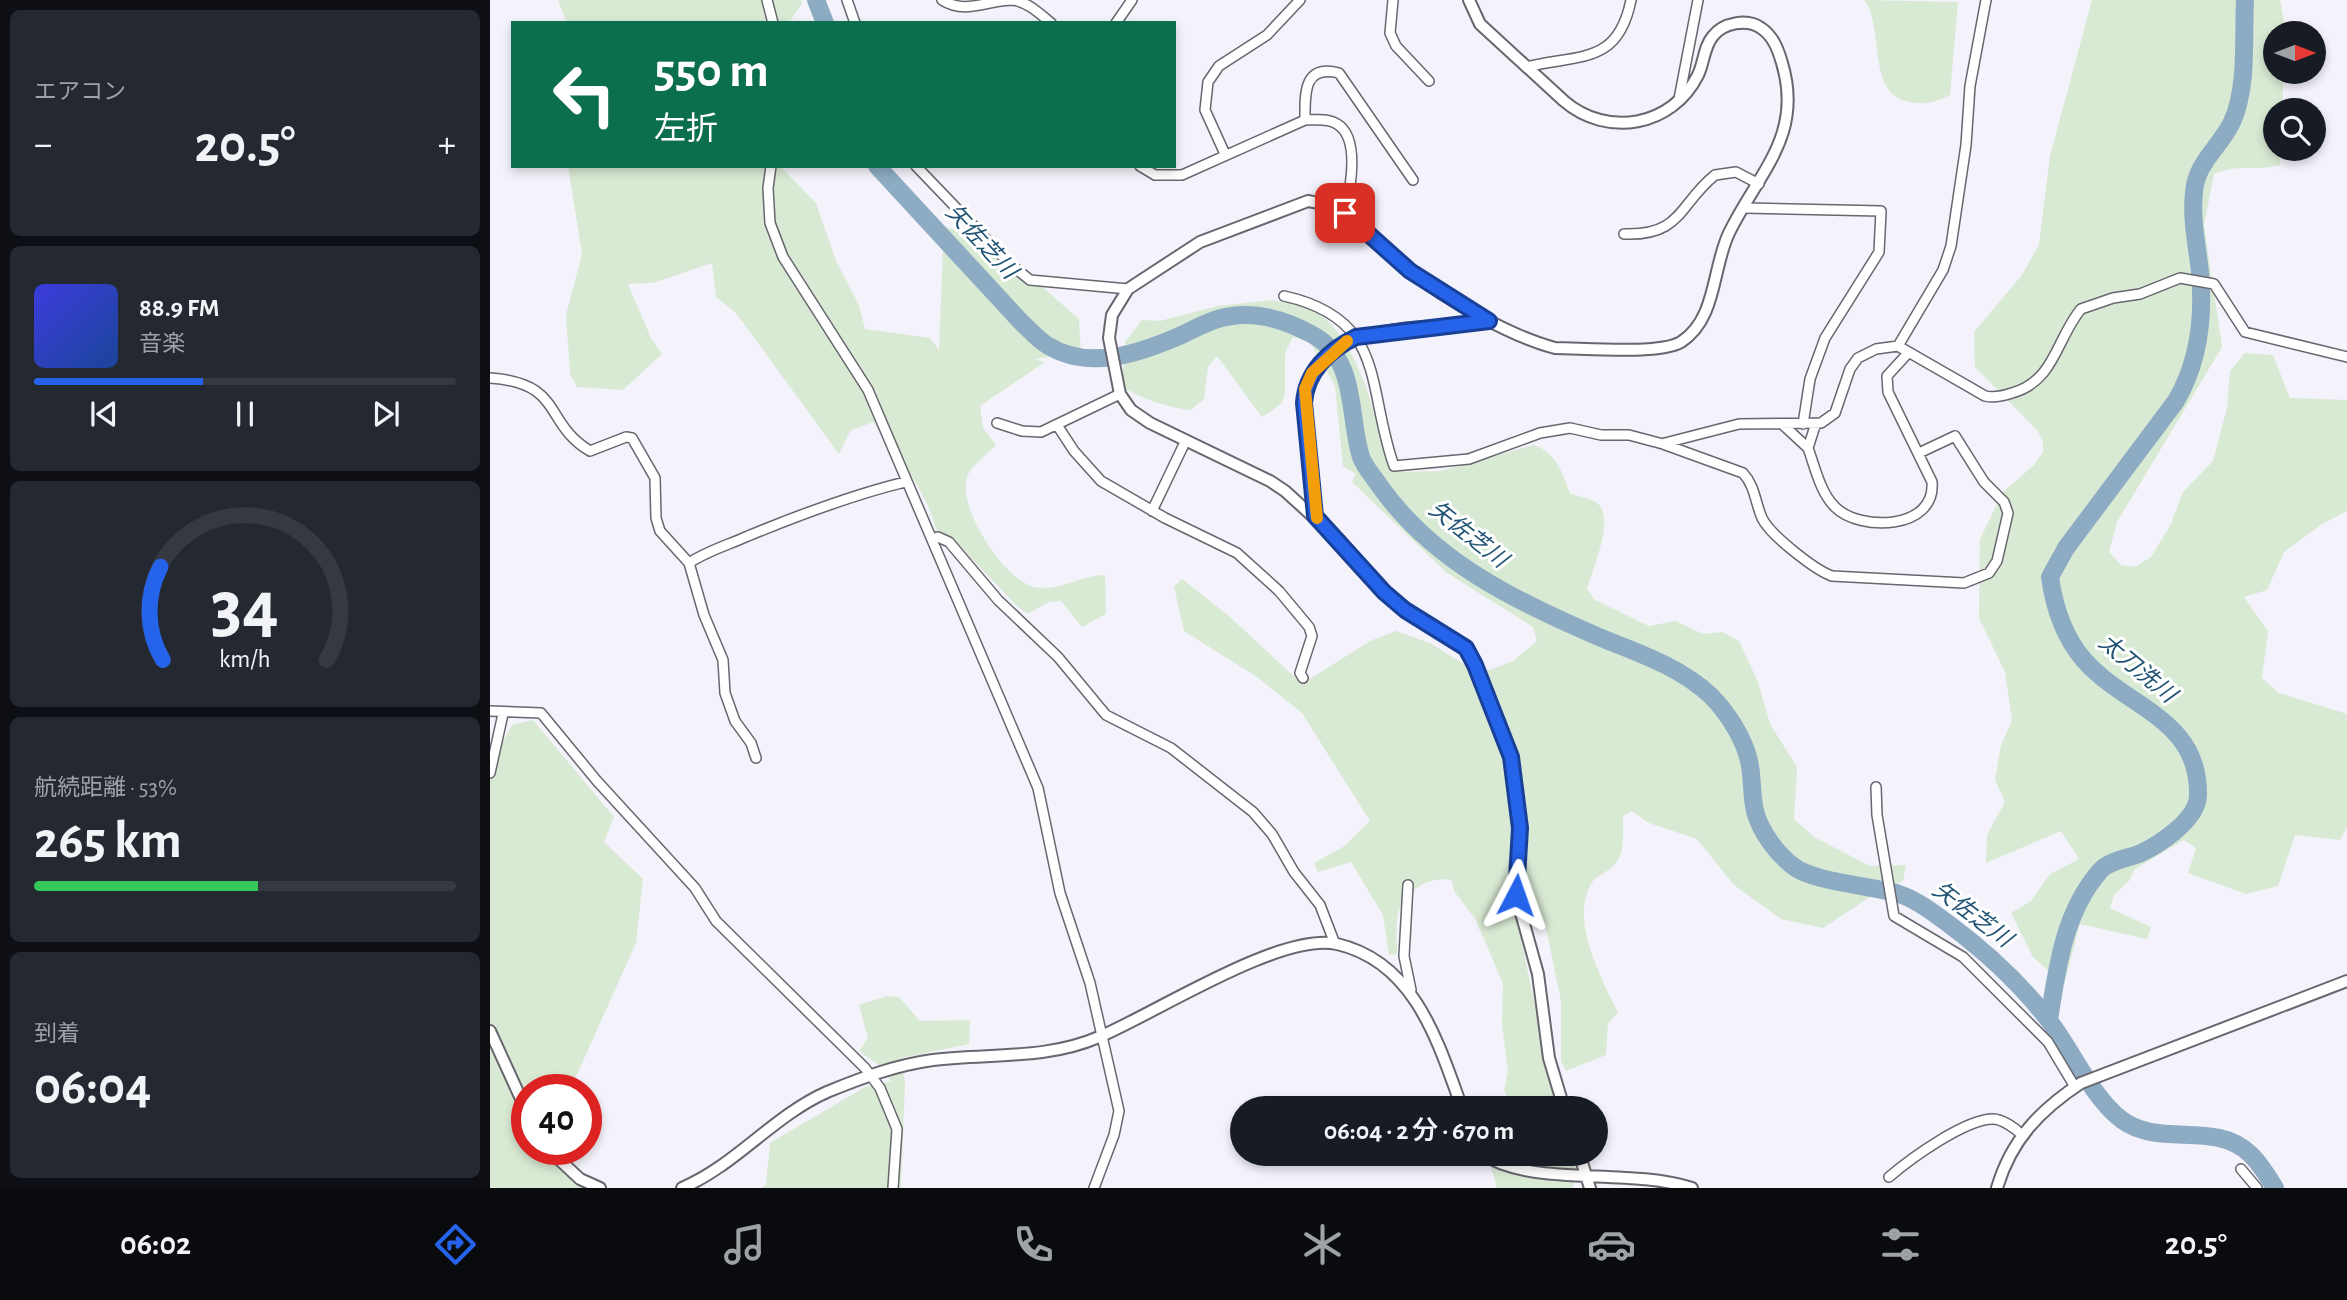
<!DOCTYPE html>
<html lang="ja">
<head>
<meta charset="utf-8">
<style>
	body { margin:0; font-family:"Alegreya Sans","Noto Sans JP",sans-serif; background:#242831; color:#f1f3f6; height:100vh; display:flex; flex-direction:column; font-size:26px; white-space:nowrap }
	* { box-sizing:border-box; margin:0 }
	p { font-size:23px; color:#9ea1a6 }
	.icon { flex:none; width:38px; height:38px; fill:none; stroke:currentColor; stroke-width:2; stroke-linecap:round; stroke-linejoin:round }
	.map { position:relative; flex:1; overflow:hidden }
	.details { display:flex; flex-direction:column; gap:10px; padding:10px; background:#0d0f14; width:490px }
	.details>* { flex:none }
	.top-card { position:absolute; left:21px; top:21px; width:665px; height:147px; border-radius:0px; box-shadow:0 4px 10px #0003; background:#0b6e4f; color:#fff; overflow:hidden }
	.needle { width:46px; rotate:90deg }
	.fabs { position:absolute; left:1773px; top:21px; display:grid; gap:14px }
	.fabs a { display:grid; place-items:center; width:63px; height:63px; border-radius:50%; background:#171b24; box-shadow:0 4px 10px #0003; font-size:35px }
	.speed { position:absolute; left:21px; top:1074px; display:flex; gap:14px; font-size:35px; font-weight:700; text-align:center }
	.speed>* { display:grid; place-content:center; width:91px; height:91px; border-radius:50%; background:#171b24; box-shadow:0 4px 10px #0003; line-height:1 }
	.speed .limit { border:10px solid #d22; background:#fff; color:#111 }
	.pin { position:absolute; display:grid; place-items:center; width:60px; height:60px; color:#fff; margin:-30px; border-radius:14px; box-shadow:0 4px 10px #0006 }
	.me { position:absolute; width:77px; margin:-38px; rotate:4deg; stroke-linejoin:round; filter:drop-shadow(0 0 5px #0008) }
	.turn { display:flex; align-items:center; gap:24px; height:147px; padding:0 28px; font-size:32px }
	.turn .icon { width:91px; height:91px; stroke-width:2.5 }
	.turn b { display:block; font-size:49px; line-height:60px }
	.big { font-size:52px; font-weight:600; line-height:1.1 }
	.details .widget { flex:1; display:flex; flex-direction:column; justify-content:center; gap:10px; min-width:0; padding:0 24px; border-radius:10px; background:#242831 }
	.details .dial { align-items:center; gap:0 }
	.dial svg { height:182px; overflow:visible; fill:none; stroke:#363941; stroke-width:7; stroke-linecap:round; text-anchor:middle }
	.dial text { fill:#f1f3f6; stroke:none }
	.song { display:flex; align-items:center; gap:21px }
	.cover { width:84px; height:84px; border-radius:10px; background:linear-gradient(135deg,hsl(240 70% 55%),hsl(220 70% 35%)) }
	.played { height:7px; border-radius:4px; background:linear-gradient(90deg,#2563eb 40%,#363941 40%) }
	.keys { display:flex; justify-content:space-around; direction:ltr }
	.heat { display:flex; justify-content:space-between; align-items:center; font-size:38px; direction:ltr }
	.charge { height:10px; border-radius:5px; background:linear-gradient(90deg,#34c759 53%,#363941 0) }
	.trip { position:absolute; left:740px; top:1096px; width:378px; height:70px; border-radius:35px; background:#171b24; box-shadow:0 4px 10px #0003; font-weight:600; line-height:70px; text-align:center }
	.tab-bar { display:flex; height:112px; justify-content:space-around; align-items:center; background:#090b0e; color:#9ea1a6 }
	.tab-bar .icon { width:49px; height:49px }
	.tab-bar .active { color:#2563eb }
	.tab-bar b { font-size:32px; color:#f1f3f6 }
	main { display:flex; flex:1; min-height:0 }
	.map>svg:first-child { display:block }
</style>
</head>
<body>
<main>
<section class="details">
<div class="widget"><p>エアコン</p>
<div class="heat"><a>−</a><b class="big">20.5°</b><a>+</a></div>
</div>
<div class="widget">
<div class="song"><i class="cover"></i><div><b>88.9 FM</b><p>音楽</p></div></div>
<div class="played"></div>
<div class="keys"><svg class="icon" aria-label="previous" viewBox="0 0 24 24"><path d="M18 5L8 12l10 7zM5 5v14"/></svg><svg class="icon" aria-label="pause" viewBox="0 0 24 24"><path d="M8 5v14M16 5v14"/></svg><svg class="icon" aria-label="next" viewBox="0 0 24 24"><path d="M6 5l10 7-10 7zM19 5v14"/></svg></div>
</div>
<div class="widget dial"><svg viewBox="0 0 100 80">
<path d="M14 69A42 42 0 1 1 86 69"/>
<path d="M14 69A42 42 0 0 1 13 28" stroke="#2563eb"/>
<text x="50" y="56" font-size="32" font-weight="700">34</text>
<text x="50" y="72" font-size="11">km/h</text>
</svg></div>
<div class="widget"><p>航続距離 · 53%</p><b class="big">265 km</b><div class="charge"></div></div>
<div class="widget"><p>到着</p><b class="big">06:04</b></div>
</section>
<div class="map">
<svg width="1857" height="1188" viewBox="0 0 1857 1188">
	<rect width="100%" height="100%" fill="#f4f2fa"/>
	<path fill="#d9ead4" d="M68,0h243l1,3 -13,20h-222z
		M1374,0l94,2 -8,93c-14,7 -24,10 -41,7 -43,-8 -24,-75 -45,-102z
		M1602,0h188l6,32 -11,1v39h9l-2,38h-7v39h6l-1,16c-24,7 -41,-2 -66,9l-10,51 18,122 -105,175 -8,30 12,13 14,2 16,-10 20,-33 12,-32 30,-31 14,-53 3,-37 15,-18 28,2 17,43 57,2v111l-25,13 -38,28 -17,38 -23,7 24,34 -6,47 17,15 68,21v113l-7,13 -45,-5 -17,51 -32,8 -58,-21 8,-25 -12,-8 -49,29 -6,12 -15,14 -4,13 41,19 -4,12 -67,-15 -16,61 -31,-28 -22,-44 20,-12 19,-27 29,-15 -18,-28 -75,32 1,-28 18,-33 -10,-22 6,-35 11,-25 -7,-48 -26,-54 1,-79 23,-47 31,-27 9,-13v-11l-6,-11 -62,-63 -1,-35 48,-57 17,-30 11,-89z
		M78,166h212l36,37 20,58 23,44 6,24 65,9 9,12 5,-123 41,10 94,82 2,34 -47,6 11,3 -65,44 3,22 13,17c-9,9 -25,21 -29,32 -10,30 36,100 64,109 24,8 50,-11 74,-11l1,39 -24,13 -21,-26 -12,1 -22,12 -11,-9 -61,-64 -19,-12c-10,-40 -39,-74 -63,-107l-23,9 -11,23 -103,-141 -20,-16 -4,-34 -59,20 -25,1 23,54 11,16 -39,36 -46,-3 -7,-13 -4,-59 16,-61z
		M782,300c11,3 26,4 37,8 51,25 67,114 82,164l50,-1 93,-26c23,8 28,28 36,48 8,4 20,5 27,10 19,13 -5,68 -10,86l8,11 54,26 26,-5 28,13 19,-2 17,9 19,41 12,42 27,43 -3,52 20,18 56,29 36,-1 -3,16 -24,10 -56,37 -42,-9 -47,-34 -37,-46 -48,-16 -17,-12 -9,5c0,17 3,39 -11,51 -6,6 -17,9 -21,17 -21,37 10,94 27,128l-10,12 -2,31 -40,16 -5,-10v-60l-16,-78 -15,-2 -11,8 37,179h-16l-6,-7 -26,-3 -4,-8 4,-18 -6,-48 1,-40 -27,-64 -22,-29 -2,-11c-23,-4 -44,9 -53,30 -4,12 -2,32 -2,44l-8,1 -6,-40 -32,-53 -33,10 -4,-9 29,-16 27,-26 -68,-108 -45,-36 -73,-46 -10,-44 8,-8 48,38 72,67 68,-43 26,-10 34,12 32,20 28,7 23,-9 24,-20 -4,-14 -86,-54 -95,-91 4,-8 -13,-8 -8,-80 -25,-44 -17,-5 -8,16v41l-4,10 -19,13 -45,-61 -9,11 -4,32 -13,11c-26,-3 -46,-10 -69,-23l3,-45 17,-22 18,1 58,-15z
		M43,720l81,97 -10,25 39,37 -7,64 -66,147h-43v60h35v20l32,18h-104v-422l22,-41z
		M397,996l12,1 21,24 50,-1 -1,24 -68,14 4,26 -4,104h-140l5,-3 4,-42 95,-56 26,-6 -12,-16 -20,-14 9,-13 -9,-33z
		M1003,1153h78l5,17 -3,18h-76l-9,-32z"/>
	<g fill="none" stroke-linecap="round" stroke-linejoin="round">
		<path stroke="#8dacc3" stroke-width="18" d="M326,0l9,23
			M387,166l145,157c8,7 16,17 25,22 41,26 90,9 130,-8 18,-8 36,-19 55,-21 29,-4 56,5 81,19 45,25 35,81 48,122 3,9 12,19 18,28 53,76 138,117 220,152 39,16 80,29 112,59 16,16 33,42 38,65 4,16 2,34 6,50 5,20 22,43 38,55 19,16 81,20 106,28 18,6 35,19 51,31 36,27 69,57 97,93 24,30 45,80 75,102 38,28 93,0 128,34 10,9 18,23 25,34
			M1559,1020c8,-52 15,-108 51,-149 8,-10 28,-13 39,-17 20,-9 58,-34 59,-58 2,-78 -72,-88 -114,-136 -20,-23 -30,-54 -34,-83l16,-29 110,-147c23,-39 28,-84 24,-129 -3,-28 -9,-52 -6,-80 2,-29 26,-45 38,-70 16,-35 11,-84 13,-122"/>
		<g stroke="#68666e" stroke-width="12">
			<path id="minor" d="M277,0l6,23
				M357,0l8,23
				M452,0c23,15 46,0 71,0 15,2 27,14 38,23
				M903,0l-3,33 6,13 33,35
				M626,23l16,-23
				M1036,67c54,-13 92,-2 105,-67
				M1189,99l19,-99
				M815,120c0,-26 -2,-56 34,-47l74,107
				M735,154l-20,-44 3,-28 11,-16 48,-31 33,-35
				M281,166l-3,22 2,35 13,34 85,133 170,398 22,105 30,90 29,128 -5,24 -20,53
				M426,166l94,98 20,16 98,9
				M650,166l15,9h27l123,-55c10,0 23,-2 32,4 24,14 13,67 8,89
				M1254,208l137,3 -2,41 -54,86 -15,41 -7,45
				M1134,234c58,2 54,-29 91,-59l21,-3 23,12
				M794,296c104,23 82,92 110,170l75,-7 71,-26 30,-5 31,7h28l34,9 80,29c12,13 12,29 19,45 8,17 53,52 70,58l132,7 25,-10 8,-12 11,-48 -4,-11 -20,-20 -29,-46 -36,17
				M1408,346l45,-76 8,-24 15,-101 4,-59 16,-86
				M0,378c74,5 53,45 100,73l36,-14 6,1 23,40 1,40 4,13 29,32 15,52 19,45 2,33 10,28 16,22 5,15
				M507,423l25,8 19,1 79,-38
				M1326,423l-8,25c7,19 12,44 27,59 25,25 101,23 97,-25l-44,-90 -1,-16 22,-24
				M1292,424l26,24
				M567,425l17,26 27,30 64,37 72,35 42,38 30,36 3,9 -12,37 3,5
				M1175,443l74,-19 82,-1 14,-10 15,-44 8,-11 18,-9 22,-3 87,50c9,2 18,0 27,-3 43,-12 44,-54 69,-84l32,-11 27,-4 40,-16 34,6 31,48 102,25
				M662,511l34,-71
				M825,516l-10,-127c31,-72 118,-60 184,-68
				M442,539l6,-2 11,5 49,58 60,57 48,58 65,33 82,64 19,22 22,38 26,33 15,39
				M199,563c18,-12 39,-18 59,-27 51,-21 103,-41 157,-54
				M0,711l51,2 56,68 98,107 21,33 149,147 15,20 17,41 -4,59
				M0,773l13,-59
				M1386,787l1,28 17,101 69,41 85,85 27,45
				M918,885l-4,71 7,34
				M1751,1169l16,19
				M1399,1177c21,-18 76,-58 104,-58 9,0 22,9 28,15"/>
		</g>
		<g stroke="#68666e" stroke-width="14">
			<path id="tertiary" d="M979,0l11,24 84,77c43,37 108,26 134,-26 6,-12 6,-29 15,-39 10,-13 34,-18 48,-8 12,8 17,21 21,35 22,73 -24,110 -53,170 -17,35 -12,86 -48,109 -22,13 -98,6 -126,6 -46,-12 -109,-49 -147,-78 -32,-25 -57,-64 -100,-69l-108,41 -72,47 -16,26 -3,23 11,56 11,16 19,13 120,58 15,10 56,51 43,50 21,18 61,38 45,109 9,71 -4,67 22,79 11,84 15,50
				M0,1031l37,81
				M59,1150l31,29 20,9
				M991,1153c50,35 143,14 211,35
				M1089,1153l11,35
				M192,1188c54,-23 91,-72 145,-96 34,-14 69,-27 106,-32 56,-7 113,0 166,-23 57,-24 181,-105 238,-93 78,18 101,98 125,164
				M1507,1188c14,-48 43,-78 84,-105l266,-102"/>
		</g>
		<use href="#minor" stroke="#fff" stroke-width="9"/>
		<use href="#tertiary" stroke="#fff" stroke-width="10"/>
	</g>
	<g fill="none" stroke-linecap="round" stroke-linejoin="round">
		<g stroke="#184099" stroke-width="18">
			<path id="route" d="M855,213l65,58 79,50 -133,16c-27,13 -50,35 -52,66l11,113 69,76 21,18 61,38 9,17 36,92 9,71 -4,67"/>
		</g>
		<use href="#route" stroke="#2563eb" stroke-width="12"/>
		<path stroke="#f59e0b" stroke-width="12" d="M827,518l-12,-129 7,-16 35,-32"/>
	</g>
	<g text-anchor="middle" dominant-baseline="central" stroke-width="6" stroke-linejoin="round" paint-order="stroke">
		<g font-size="23" font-style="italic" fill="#1f5273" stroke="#fff">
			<text transform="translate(491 242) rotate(47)">矢佐芝川</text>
			<text transform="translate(978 535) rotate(38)">矢佐芝川</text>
			<text transform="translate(1647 669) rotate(40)">太刀洗川</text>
			<text transform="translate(1482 915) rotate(37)">矢佐芝川</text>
		</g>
	</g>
</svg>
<div class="fabs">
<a><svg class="needle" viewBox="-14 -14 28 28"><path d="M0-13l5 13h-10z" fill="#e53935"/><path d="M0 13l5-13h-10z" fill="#9ea1a6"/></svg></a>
<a><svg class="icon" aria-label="search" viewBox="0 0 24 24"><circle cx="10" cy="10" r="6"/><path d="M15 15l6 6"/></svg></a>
</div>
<div class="speed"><div class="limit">40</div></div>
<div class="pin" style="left:855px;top:213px;background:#d93025"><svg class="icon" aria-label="arrive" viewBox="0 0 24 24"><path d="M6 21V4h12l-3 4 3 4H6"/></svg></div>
<svg class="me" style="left:1026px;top:895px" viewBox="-20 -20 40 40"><path d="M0-17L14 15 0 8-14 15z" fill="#2563eb" stroke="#fff" stroke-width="4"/></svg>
<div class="trip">06:04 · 2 分 · 670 m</div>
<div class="top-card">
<div class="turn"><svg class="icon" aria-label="left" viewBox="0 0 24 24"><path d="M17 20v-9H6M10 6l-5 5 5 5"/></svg><div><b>550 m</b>左折</div></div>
</div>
</div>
</main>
<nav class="tab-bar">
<b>06:02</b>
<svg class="icon active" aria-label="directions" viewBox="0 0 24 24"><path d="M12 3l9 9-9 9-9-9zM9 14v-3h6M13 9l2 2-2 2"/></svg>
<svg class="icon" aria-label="music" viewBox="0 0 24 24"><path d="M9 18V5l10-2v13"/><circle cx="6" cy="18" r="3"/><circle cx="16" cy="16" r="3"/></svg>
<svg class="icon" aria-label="phone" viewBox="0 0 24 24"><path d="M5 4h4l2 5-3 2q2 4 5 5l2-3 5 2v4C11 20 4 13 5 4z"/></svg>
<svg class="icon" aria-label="climate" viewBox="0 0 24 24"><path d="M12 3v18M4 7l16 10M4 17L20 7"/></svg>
<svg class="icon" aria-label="car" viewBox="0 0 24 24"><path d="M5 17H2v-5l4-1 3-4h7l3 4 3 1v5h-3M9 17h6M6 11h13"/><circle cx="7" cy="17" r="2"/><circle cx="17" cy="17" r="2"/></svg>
<svg class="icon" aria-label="filters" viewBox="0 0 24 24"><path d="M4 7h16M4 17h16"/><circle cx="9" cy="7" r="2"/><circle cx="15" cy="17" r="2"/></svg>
<b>20.5°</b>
</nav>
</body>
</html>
